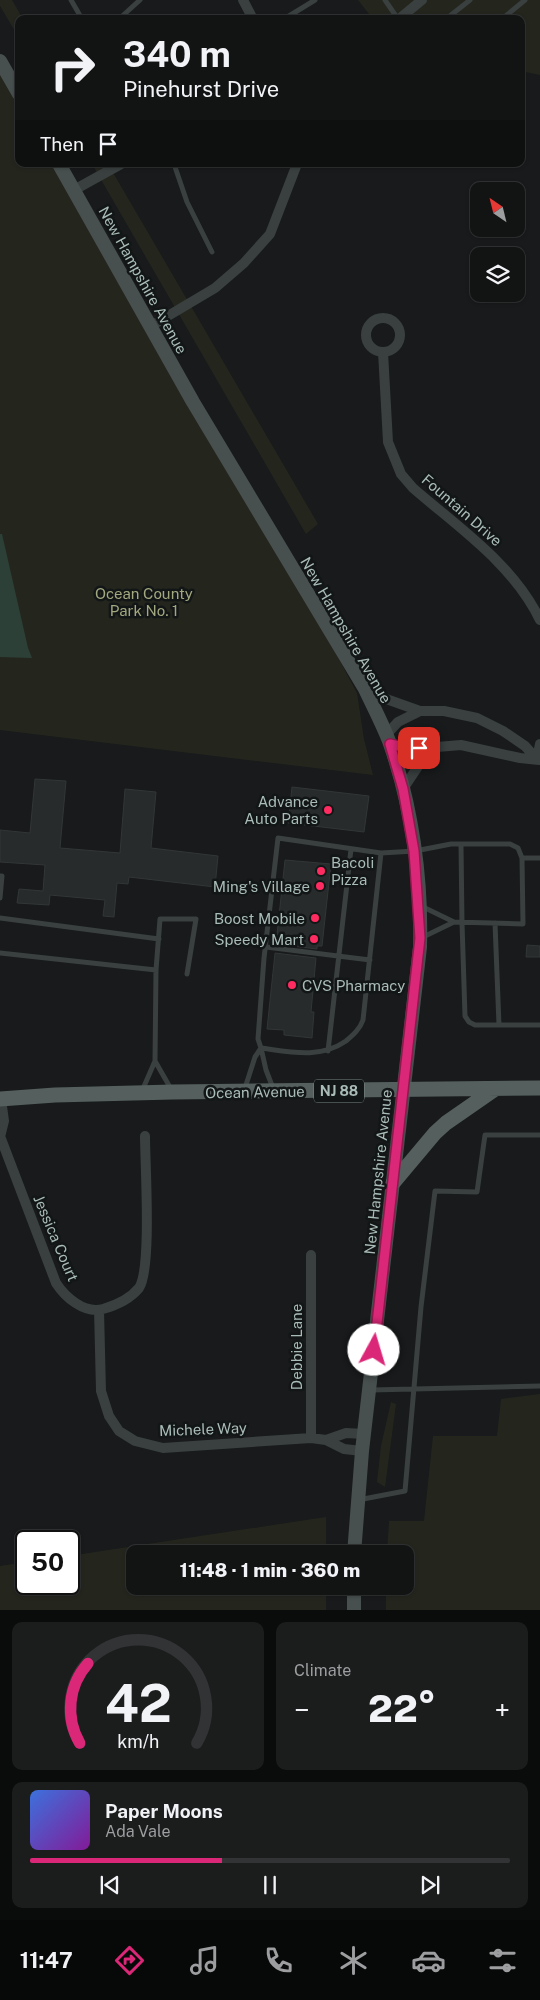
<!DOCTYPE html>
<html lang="en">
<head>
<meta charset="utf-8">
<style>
	body { margin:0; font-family:"Public Sans",sans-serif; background:#1b1d1d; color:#f1f3f6; height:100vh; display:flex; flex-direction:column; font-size:19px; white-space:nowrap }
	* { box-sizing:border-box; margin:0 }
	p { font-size:16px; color:#9c9ea0 }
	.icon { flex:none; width:28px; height:28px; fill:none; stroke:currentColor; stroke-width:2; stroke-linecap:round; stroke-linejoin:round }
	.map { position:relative; height:1610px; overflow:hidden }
	.details { display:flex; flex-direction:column; gap:12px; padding:12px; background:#0a0b0b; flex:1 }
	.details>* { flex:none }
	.guide { position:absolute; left:15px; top:15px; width:510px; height:152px; border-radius:10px; box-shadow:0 1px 4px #0004,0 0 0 1px #313334; background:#121414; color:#f1f3f6; overflow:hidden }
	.needle { width:32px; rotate:325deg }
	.fabs { position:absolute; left:470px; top:182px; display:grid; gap:10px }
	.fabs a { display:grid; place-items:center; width:55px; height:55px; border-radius:10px; background:#121414; box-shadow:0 1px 4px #0004,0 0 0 1px #313334; font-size:25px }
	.speed { position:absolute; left:15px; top:1530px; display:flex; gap:10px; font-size:25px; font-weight:700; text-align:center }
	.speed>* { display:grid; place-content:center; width:65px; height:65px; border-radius:50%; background:#121414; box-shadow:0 1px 4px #0004,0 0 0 1px #313334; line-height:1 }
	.speed .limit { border:2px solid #111; border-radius:8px; background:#fff; color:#111 }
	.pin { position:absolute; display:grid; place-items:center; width:42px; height:42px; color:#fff; margin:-21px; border-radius:10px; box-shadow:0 2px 8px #0006 }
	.me { position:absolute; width:55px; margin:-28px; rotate:6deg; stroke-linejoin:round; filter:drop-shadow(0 0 4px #0008) }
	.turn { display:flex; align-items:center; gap:18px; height:105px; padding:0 25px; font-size:22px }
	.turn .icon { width:65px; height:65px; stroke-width:2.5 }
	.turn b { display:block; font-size:35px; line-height:42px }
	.then { display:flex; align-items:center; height:48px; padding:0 25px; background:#0003; gap:10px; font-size:19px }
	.big { font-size:38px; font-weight:800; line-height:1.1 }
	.details .tile { flex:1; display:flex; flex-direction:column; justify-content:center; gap:8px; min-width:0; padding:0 18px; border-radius:10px; background:#1b1d1d }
	.details .dial { align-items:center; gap:0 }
	.dial svg { height:130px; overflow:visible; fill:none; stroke:#313334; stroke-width:7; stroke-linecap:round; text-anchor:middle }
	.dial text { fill:#f1f3f6; stroke:none }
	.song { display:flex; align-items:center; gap:15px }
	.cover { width:60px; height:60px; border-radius:8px; background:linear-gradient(135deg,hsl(220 70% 55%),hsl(290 70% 35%)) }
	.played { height:5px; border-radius:2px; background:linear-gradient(90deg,#db2777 40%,#313334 40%) }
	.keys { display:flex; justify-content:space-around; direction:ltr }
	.heat { display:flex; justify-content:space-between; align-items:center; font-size:28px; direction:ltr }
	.details .tiles { flex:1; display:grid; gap:12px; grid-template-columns:1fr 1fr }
	.tile:last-child { grid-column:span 2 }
	.trip { position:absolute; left:126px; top:1545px; width:288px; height:50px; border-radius:10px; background:#121414; box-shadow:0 1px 4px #0004,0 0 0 1px #313334; font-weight:800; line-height:50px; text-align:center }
	.menu { display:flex; height:80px; justify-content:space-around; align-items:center; background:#070808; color:#9c9ea0 }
	.menu .icon { width:35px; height:35px }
	.menu .current { color:#db2777 }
	.menu b { font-size:22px; color:#f1f3f6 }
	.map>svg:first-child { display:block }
</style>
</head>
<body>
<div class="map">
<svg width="540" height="1610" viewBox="0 0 540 1610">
	<rect width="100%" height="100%" fill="#181a1b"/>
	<path fill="#24261e" d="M0,0h12l11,19h-4v19l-19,-32z
		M358,0h182v75l-19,-4v-52h-148z
		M0,61l19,33v70h40l214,372 84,157 7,46 9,36 -373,-45z
		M92,164h16l210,360 -12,10z
		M540,1394v216h-154v-24h19v-32h-18l2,-33h35l9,-85h64l4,-37z
		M391,1402l5,2 -11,83 -8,-5 4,-36z
		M326,1517v37h-191v32h191v24h-326v-44l26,-4v22h43v-28z"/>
	<path fill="#2d4037" d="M0,534h2l26,114 4,10 -32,-1z"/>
	<path fill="#282b2c" stroke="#323637" d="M35,779l31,2 -6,67 60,5 5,-64 31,3 -5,56 67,8 -3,31 -86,-10 -1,7 -11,-1 -3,34 -11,-1 2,-16 -55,-5 -1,10 -32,-2 2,-14 24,2 2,-26 -45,-3v-32l30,3z
		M292,787l77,9 -5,36 -76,-9z
		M285,860l46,4 -9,82h-5v3l-41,-5z
		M527,945l13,1v11h-14z
		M275,953l41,5 -5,54h3l-2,26 -28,-3v-5l-17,-1z"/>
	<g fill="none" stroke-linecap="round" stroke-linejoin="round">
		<path stroke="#39403f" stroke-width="5" d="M71,0l11,19
			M385,0l13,19
			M119,19l21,-19
			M284,19l31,-19
			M446,19l24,-19
			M502,19l23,-19
			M174,164l13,38 25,50
			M461,844l1,79 3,93 4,6 6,3h65
			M0,876h2l-2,22
			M421,906l33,16 69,2 -1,-66h18
			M0,918l159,21
			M495,923l4,102
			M421,938l33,-16
			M266,947l104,13
			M0,953l156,17
			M328,1051l23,-202
			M155,1061l16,28
			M245,1088l10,-31 6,-9 -3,-9 6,-81 14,-120 103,15
			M273,1088l-7,-18 -5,-22c30,4 59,11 85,-7 7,-6 14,-12 17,-21l18,-167 34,-2 36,-7h59l8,4 4,10
			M142,1091l13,-30 1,-91 4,-51h36l-9,55
			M371,1390l169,-4
			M358,1500l47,-9 16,-184 14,-116 42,1 8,-57h55"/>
		<path stroke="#39403f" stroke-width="10" d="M243,0l10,19
			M399,19l23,-19
			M74,190l47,-26
			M366 335a17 17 0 1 1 34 0a17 17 0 1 1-34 0Z
			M151,326l64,-38 29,-25 26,-29 27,-70
			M383,352l5,90 13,32 12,14c46,40 100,76 127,132
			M365,689l10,6 45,16
			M386,735l12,-13 22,-11h24l33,7 26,13 22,15 12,13
			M390,744l18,4 29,-1
			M537,759l3,-15
			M403,789l16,-24 18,-18 24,-2 59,13 19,2
			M0,1136l56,147c9,14 28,31 47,26 14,-4 27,-10 36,-21 13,-19 6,-124 6,-152
			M0,1137l4,-16 -3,-22
			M311,1255v183
			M99,1310l2,81 8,25 10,15 16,10 28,7 148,-10 15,2 18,9 18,2
			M326,1440l20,-7 18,1"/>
		<path stroke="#47504f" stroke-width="14" d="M0,61l19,33
			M59,164l134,238 172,287c8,17 17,34 24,52 23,65 33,138 31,206l-58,504 -8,103
			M354,1610v-24"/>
		<path stroke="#545f5e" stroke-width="15" d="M0,1099l55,-4 118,-3 367,-4
			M393,1183l42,-50 11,-10 49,-34"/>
	</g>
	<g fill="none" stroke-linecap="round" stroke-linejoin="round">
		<g stroke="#8e194d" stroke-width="12">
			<path id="route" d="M374,1350l46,-412 -6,-87 -11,-62 -13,-45 18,4h11"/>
		</g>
		<use href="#route" stroke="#db2777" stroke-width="9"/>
	</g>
	<g fill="#ff2c62" stroke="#131616" stroke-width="2">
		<circle cx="328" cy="810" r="5"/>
		<circle cx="321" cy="871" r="5"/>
		<circle cx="320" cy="886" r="5"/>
		<circle cx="315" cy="918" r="5"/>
		<circle cx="314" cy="939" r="5"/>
		<circle cx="292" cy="985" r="5"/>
	</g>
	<g text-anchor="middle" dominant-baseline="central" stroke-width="5" stroke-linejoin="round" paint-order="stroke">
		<rect fill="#131616" stroke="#7c8a87" stroke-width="1" x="314" y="1079.5" width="50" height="23" rx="4"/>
		<g font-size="14" font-weight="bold" fill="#a9bcb7">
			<text x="339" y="1091">NJ 88</text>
		</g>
		<g font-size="15" fill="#a9bcb7" stroke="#131616">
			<text transform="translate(143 280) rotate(61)">New Hampshire Avenue</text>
			<text transform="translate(462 510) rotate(41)">Fountain Drive</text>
			<text transform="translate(346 630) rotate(60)">New Hampshire Avenue</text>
			<text transform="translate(255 1092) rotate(-1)">Ocean Avenue</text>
			<text transform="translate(378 1172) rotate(-84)">New Hampshire Avenue</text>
			<text transform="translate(56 1238) rotate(67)">Jessica Court</text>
			<text transform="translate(296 1347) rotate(-90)">Debbie Lane</text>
			<text transform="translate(203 1429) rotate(-2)">Michele Way</text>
		</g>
		<g font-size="15" fill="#a2a87f" stroke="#131616">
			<text x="144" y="593">Ocean County<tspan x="144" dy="17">Park No. 1</tspan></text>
		</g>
		<g font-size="15" fill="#a9bcb7" stroke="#131616" text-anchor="end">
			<text x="318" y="801">Advance<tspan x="318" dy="17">Auto Parts</tspan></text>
			<text x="331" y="862" text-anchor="start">Bacoli<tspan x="331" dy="17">Pizza</tspan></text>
			<text x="310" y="886">Ming's Village</text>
			<text x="305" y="918">Boost Mobile</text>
			<text x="304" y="939">Speedy Mart</text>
			<text x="302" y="985" text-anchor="start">CVS Pharmacy</text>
		</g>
	</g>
</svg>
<div class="fabs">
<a><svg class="needle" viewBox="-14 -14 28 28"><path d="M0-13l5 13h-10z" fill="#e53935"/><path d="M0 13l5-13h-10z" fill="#9c9ea0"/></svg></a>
<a><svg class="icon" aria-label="layers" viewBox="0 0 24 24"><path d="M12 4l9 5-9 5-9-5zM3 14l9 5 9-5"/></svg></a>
</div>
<div class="speed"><div class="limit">50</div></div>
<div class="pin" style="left:419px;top:748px;background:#d93025"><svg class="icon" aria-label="arrive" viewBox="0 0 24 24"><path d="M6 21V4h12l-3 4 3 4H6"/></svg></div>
<svg class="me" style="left:374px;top:1350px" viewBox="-20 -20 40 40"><circle r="19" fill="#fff"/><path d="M0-13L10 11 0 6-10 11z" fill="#db2777"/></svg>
<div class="trip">11:48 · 1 min · 360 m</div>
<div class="guide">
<div class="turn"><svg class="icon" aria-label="right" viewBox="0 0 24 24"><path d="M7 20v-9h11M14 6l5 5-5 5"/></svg><div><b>340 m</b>Pinehurst Drive</div></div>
<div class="then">Then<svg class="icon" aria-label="arrive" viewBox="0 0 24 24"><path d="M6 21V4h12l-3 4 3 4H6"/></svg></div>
</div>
</div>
<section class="details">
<div class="tiles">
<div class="tile dial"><svg viewBox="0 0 100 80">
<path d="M14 69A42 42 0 1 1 86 69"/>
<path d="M14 69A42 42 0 0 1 19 20" stroke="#db2777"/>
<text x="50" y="56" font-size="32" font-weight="700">42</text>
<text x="50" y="72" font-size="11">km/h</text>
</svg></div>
<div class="tile"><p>Climate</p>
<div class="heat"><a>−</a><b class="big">22°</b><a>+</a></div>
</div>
<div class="tile">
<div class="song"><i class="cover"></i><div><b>Paper Moons</b><p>Ada Vale</p></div></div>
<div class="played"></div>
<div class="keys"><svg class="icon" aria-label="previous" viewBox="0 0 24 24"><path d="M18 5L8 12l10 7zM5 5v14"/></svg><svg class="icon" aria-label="pause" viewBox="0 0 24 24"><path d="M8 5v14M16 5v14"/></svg><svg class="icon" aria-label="next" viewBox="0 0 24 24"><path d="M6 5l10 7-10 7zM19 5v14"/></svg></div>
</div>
</div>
</section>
<nav class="menu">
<b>11:47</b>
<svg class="icon current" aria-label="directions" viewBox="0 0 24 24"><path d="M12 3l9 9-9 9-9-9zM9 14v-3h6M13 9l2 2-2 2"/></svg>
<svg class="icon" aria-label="music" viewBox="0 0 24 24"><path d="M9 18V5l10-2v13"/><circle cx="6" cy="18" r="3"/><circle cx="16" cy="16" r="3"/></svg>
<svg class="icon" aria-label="phone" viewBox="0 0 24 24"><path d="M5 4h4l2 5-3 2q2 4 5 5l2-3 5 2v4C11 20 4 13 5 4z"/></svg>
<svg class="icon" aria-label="climate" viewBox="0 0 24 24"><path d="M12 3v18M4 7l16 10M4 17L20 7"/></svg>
<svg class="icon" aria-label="car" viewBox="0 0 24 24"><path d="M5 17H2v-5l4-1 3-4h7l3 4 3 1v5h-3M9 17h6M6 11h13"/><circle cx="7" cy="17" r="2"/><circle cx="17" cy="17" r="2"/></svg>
<svg class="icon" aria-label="filters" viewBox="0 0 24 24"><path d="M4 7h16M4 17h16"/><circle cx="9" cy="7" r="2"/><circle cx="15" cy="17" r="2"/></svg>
</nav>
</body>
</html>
